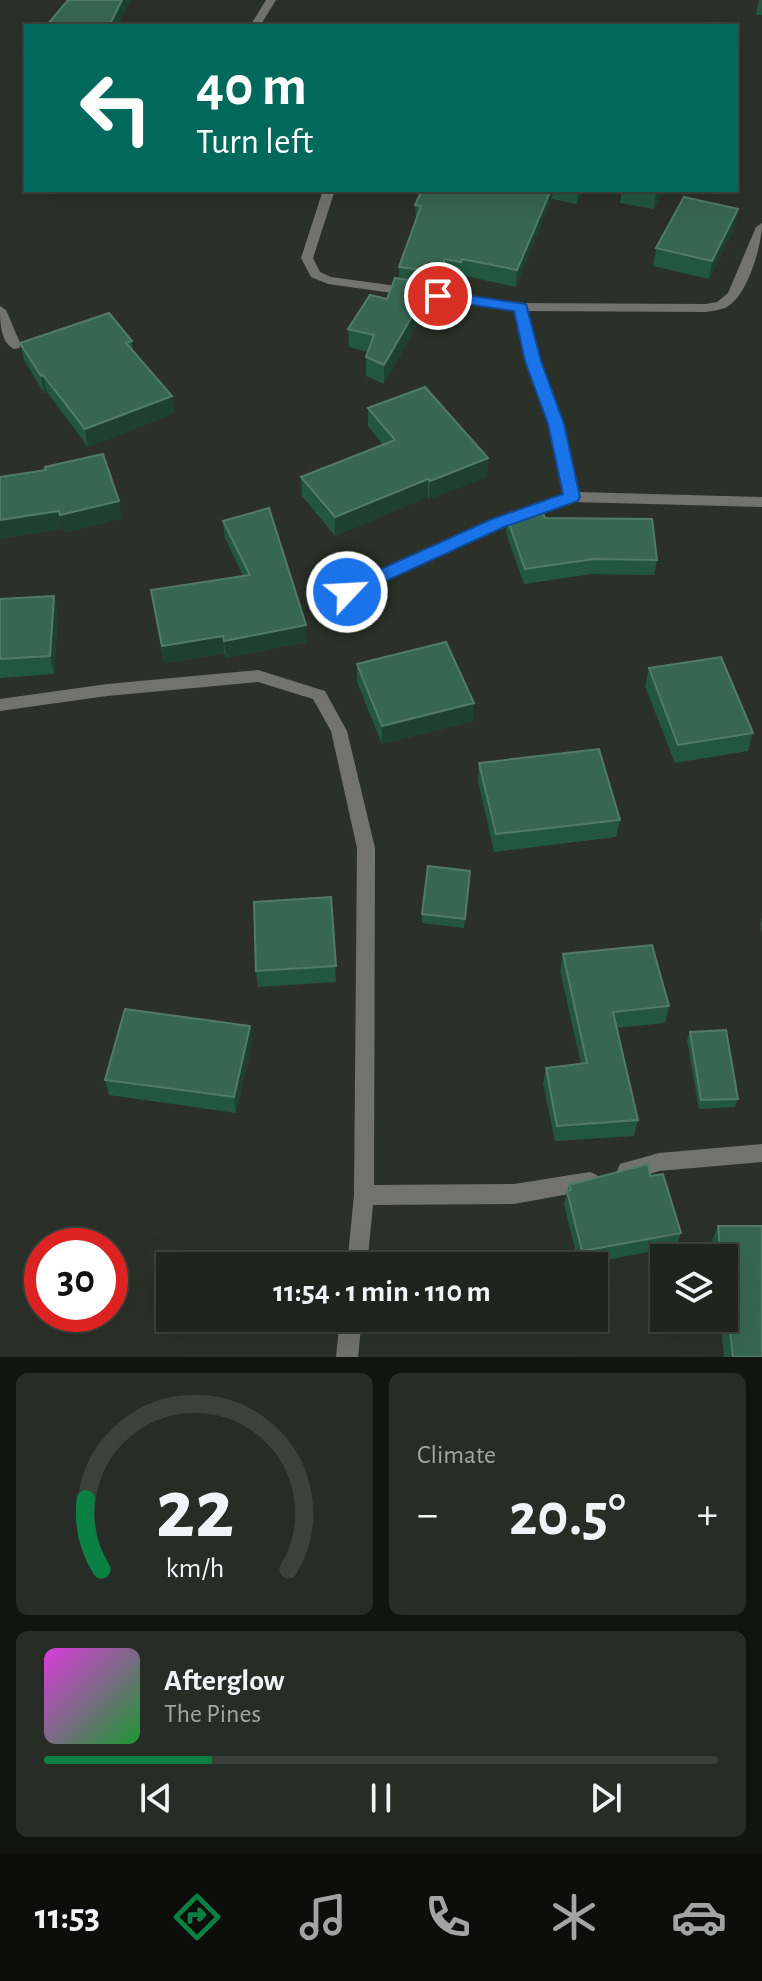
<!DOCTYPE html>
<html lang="en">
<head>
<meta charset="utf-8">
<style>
	body { margin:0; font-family:"Alegreya Sans",sans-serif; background:#282c27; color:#f1f3f6; height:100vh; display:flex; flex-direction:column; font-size:30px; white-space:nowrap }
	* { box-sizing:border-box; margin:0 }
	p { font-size:26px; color:#a2a4a4 }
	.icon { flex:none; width:44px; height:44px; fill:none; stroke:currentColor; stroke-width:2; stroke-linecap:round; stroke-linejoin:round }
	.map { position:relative; height:1357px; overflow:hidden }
	.sheet { display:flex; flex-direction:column; gap:16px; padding:16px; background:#121410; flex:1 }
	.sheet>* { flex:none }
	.guide { position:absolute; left:24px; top:24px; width:714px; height:168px; border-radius:0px; box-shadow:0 8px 32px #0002,0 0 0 2px #3d413c; background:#00695c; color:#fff; overflow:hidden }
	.tools { position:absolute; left:650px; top:1244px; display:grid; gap:16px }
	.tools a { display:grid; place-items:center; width:88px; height:88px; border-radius:0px; background:#20241e; box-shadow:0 8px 32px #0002,0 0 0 2px #3d413c; font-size:40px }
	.speed { position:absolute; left:24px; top:1228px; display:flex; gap:16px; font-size:40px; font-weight:700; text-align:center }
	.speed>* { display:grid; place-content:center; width:104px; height:104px; border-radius:50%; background:#20241e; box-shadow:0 8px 32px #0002,0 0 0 2px #3d413c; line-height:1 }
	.speed .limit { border:12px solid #d22; background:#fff; color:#111 }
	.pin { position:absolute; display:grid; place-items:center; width:68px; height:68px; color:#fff; margin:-34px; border:4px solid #fff; border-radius:50%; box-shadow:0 2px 8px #0007 }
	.me { position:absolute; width:88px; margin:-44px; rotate:65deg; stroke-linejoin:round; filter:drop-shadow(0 0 6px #0008) }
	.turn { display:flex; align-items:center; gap:28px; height:168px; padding:0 40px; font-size:36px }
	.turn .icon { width:104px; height:104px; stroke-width:2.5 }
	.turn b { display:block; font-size:56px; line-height:68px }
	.big { font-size:60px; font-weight:700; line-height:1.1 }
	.sheet .widget { flex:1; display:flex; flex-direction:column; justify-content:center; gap:12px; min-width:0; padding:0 28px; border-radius:12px; background:#282c27 }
	.sheet .dial { align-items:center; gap:0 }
	.dial svg { height:208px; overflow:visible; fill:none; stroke:#3d413c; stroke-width:7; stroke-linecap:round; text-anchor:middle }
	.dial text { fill:#f1f3f6; stroke:none }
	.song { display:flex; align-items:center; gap:24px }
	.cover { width:96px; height:96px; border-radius:12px; background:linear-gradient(135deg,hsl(300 70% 55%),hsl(130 70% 35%)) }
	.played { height:8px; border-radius:4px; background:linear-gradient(90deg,#0b8043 25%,#3d413c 25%) }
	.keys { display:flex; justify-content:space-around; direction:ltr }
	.heat { display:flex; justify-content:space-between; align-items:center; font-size:44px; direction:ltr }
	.sheet .tiles { flex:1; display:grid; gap:16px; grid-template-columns:1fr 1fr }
	.widget:last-child { grid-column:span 2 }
	.trip { position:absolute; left:156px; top:1252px; width:452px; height:80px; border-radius:0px; background:#20241e; box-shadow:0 8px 32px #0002,0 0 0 2px #3d413c; font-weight:700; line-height:80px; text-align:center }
	.menu { display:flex; height:128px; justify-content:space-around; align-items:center; background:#0d0e0c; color:#a2a4a4 }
	.menu .icon { width:56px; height:56px }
	.menu .current { color:#0b8043 }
	.menu b { font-size:36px; color:#f1f3f6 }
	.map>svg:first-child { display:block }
</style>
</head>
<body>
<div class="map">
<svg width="762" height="1357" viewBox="0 0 762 1357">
	<rect width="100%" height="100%" fill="#2b3028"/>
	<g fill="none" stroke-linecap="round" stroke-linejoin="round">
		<path fill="#72736e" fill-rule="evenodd" d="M266,0h10l-16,26h-10z
			M323,190h12l-22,68 7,14 11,5 189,26 186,1 11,-2 11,-9 28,-66 6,-4c0,23 -15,75 -37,85 -6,2 -13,3 -19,4l-179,-1 13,50 23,63 15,68 184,5v10l-189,-5 -70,25 -151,69h-10l-3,-4 3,-4 151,-69 71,-25 -15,-70 -23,-63 -12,-51 -186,-26 -17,-7 -10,-19z
			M0,306l6,4 15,35 -2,3 -5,1c-14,-7 -14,-28 -14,-43z
			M258,670l67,21 22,40 28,117 -1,337 140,-1 76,-12 7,3 3,7 -3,7 -83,15 -141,1 -6,61h-20l7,-71 3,-347 -26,-117 -18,-32 -55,-17 -151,14 -107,15v-12l107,-15z
			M762,1144v18l-103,9 -32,10 -7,-3 -3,-7 3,-7 39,-11z
			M340,1318h22l-4,39h-22z"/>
	</g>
	<path fill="#22573e" d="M759,0h3v15h-6z
		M422,190h161l-6,14 -25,-5 -36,88 -55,-12 -1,3 -16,-2 -7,13 -6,-1 -1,13 -46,83 -18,-8v-19l2,-5 -19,-5 -1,-18 39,-30 12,-20v-12l17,-45 -1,-17z
		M622,190h42l-10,19 -34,-6z
		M738,209l-3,18 -26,52 -56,-13 3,-18z
		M132,341l1,9 42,63 -87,34 -41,-55 -3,1 -20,-33 -4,-17z
		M368,408l120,50 -1,19 -58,22 -1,-2 -93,39 -33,-40 -1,-19 82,-32 -15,-19z
		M507,518h38l112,42 -3,15 -62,-1 -68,10 -18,-51z
		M223,521l84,121 -81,16 -2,-5 -60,10 -10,-56 89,-31 -18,-38z
		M54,596l4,18 -4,60 -54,4v-79z
		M357,664l117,39 -1,18 -91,23 -25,-62z
		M649,668l104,65 -5,18 -73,12 -30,-77z
		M479,763l141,57 -4,17 -122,15 -16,-71z
		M470,871l-6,57 -42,-5v-9z
		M331,897l5,85 -78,5 -2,-16z
		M762,917v17l-2,-10z
		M563,954l106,52 -4,17 -49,5 22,92 -4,16 -79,5 -12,-57 3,-16 35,-4 -21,-93z
		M250,1026l2,16 -16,71 -127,-18 -4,-15z
		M690,1032l48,67 -3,8 -36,2 -12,-69z
		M650,1176l31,57 -5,14 -97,18 -15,-60 3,-14 1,-1 1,-5z
		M718,1226l44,131h-38l-4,-39h4v-60h-11l-2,-15z"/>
	<path fill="#1d412e" d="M122,0h9l-13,26h-9z
		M551,190h2l-1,9 -36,88 1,-17z
		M578,190h5l-6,14z
		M657,190h7l-10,19 2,-18z
		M738,209l-3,18 -26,52 3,-18z
		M445,259l-1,17 -7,13 1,-17z
		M431,283l-1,18 -46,83v-19z
		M43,375l4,17 -3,1 -3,-17z
		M172,396l3,17 -87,34 -3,-18z
		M488,458l-1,19 -58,22 1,-18z
		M428,479v18l-93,39v-19z
		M119,501l3,18 -58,14 -4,-18z
		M59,511l3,18 -62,10v-19z
		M54,596l4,18 -4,60 -4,-18z
		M306,625l1,17 -81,16 -2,-17z
		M223,636l1,17 -60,10 -2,-17z
		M474,703l-1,18 -91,23v-18z
		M250,1026l2,16 -16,71 -2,-16z"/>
	<path fill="#376750" stroke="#527b67" stroke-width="2" d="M68,0h54l-13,26 -62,-1z
		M422,190h129l-34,80 -55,-11 -1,3 -16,-3 -7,13 -39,-5 22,-61 -6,-1z
		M684,197l54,12 -26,52 -56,-13z
		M395,278l36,5 -47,82 -18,-8 8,-22 -26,-6 22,-34 17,4z
		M109,313l23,28 -6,2 46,53 -87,33 -42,-54 -2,1 -21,-33z
		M425,387l63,71 -58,23 -2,-2 -93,38 -34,-40 94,-37 -27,-32z
		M103,454l16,47 -59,14 -1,-4 -59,9v-43l46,-7 -1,-3z
		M269,508l37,117 -82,16 -1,-5 -61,10 -11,-56 99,-15 -27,-54z
		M543,513l2,5 107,1 5,41 -63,-1 -69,10 -18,-51z
		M54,596l-4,60 -50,3v-60z
		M446,642l28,61 -92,23 -25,-62z
		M721,657l32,76 -75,12 -29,-77z
		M599,749l21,71 -124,14 -17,-71z
		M428,866l42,5 -5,48 -43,-5z
		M331,897l5,69 -80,5 -2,-69z
		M652,945l17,61 -56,6 25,108 -81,6 -11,-58 41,-5 -24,-109z
		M125,1009l125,17 -16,71 -129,-17z
		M726,1030l12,69 -37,1 -11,-68z
		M648,1164l2,12 13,-2 18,59 -99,18 -15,-60 4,-1 -2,-5z
		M718,1226h44v131h-29l-9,-77v-22h-3z"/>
	<path fill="#1a73e8" stroke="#114b97" stroke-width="2" d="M438,291l88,13 15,57 23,63 16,73 -2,4 -74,26 -151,69h-12l-3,-4 3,-5 151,-68 71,-25 -15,-70 -23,-63 -11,-50 -81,-12v-7z"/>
</svg>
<div class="tools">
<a><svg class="icon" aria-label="layers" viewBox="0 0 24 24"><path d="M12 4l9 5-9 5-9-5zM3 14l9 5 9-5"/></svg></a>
</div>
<div class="speed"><div class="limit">30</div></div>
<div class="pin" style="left:438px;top:296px;background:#d93025"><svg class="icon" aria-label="arrive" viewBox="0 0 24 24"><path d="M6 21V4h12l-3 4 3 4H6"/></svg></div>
<svg class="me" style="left:347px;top:592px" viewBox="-20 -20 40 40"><circle r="17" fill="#1a73e8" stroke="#fff" stroke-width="3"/><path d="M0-11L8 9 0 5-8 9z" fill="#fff"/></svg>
<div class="trip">11:54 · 1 min · 110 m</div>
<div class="guide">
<div class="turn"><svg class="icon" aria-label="left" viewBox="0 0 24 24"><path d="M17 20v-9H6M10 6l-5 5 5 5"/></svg><div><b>40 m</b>Turn left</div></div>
</div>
</div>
<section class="sheet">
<div class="tiles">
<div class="widget dial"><svg viewBox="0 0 100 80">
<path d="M14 69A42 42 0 1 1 86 69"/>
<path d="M14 69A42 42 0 0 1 8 42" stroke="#0b8043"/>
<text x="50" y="56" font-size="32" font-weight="700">22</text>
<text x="50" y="72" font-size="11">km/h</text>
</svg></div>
<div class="widget"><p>Climate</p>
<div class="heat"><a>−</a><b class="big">20.5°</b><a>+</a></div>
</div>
<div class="widget">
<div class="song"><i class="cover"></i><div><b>Afterglow</b><p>The Pines</p></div></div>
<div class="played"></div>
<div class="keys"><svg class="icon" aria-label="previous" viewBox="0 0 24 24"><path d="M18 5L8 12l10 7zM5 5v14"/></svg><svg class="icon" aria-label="pause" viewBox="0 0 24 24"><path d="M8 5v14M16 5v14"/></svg><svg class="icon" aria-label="next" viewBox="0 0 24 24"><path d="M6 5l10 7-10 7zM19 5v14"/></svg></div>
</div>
</div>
</section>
<nav class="menu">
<b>11:53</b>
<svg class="icon current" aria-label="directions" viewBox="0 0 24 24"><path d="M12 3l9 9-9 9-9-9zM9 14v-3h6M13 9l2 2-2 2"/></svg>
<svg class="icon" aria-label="music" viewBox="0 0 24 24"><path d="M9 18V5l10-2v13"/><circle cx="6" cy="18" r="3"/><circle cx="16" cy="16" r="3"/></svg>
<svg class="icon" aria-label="phone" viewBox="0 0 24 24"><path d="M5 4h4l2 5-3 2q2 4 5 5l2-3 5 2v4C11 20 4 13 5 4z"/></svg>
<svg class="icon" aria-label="climate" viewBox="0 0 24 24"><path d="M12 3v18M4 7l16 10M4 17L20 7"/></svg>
<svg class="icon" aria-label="car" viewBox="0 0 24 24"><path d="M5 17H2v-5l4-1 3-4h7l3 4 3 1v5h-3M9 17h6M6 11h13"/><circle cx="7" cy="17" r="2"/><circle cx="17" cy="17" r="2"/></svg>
</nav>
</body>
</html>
